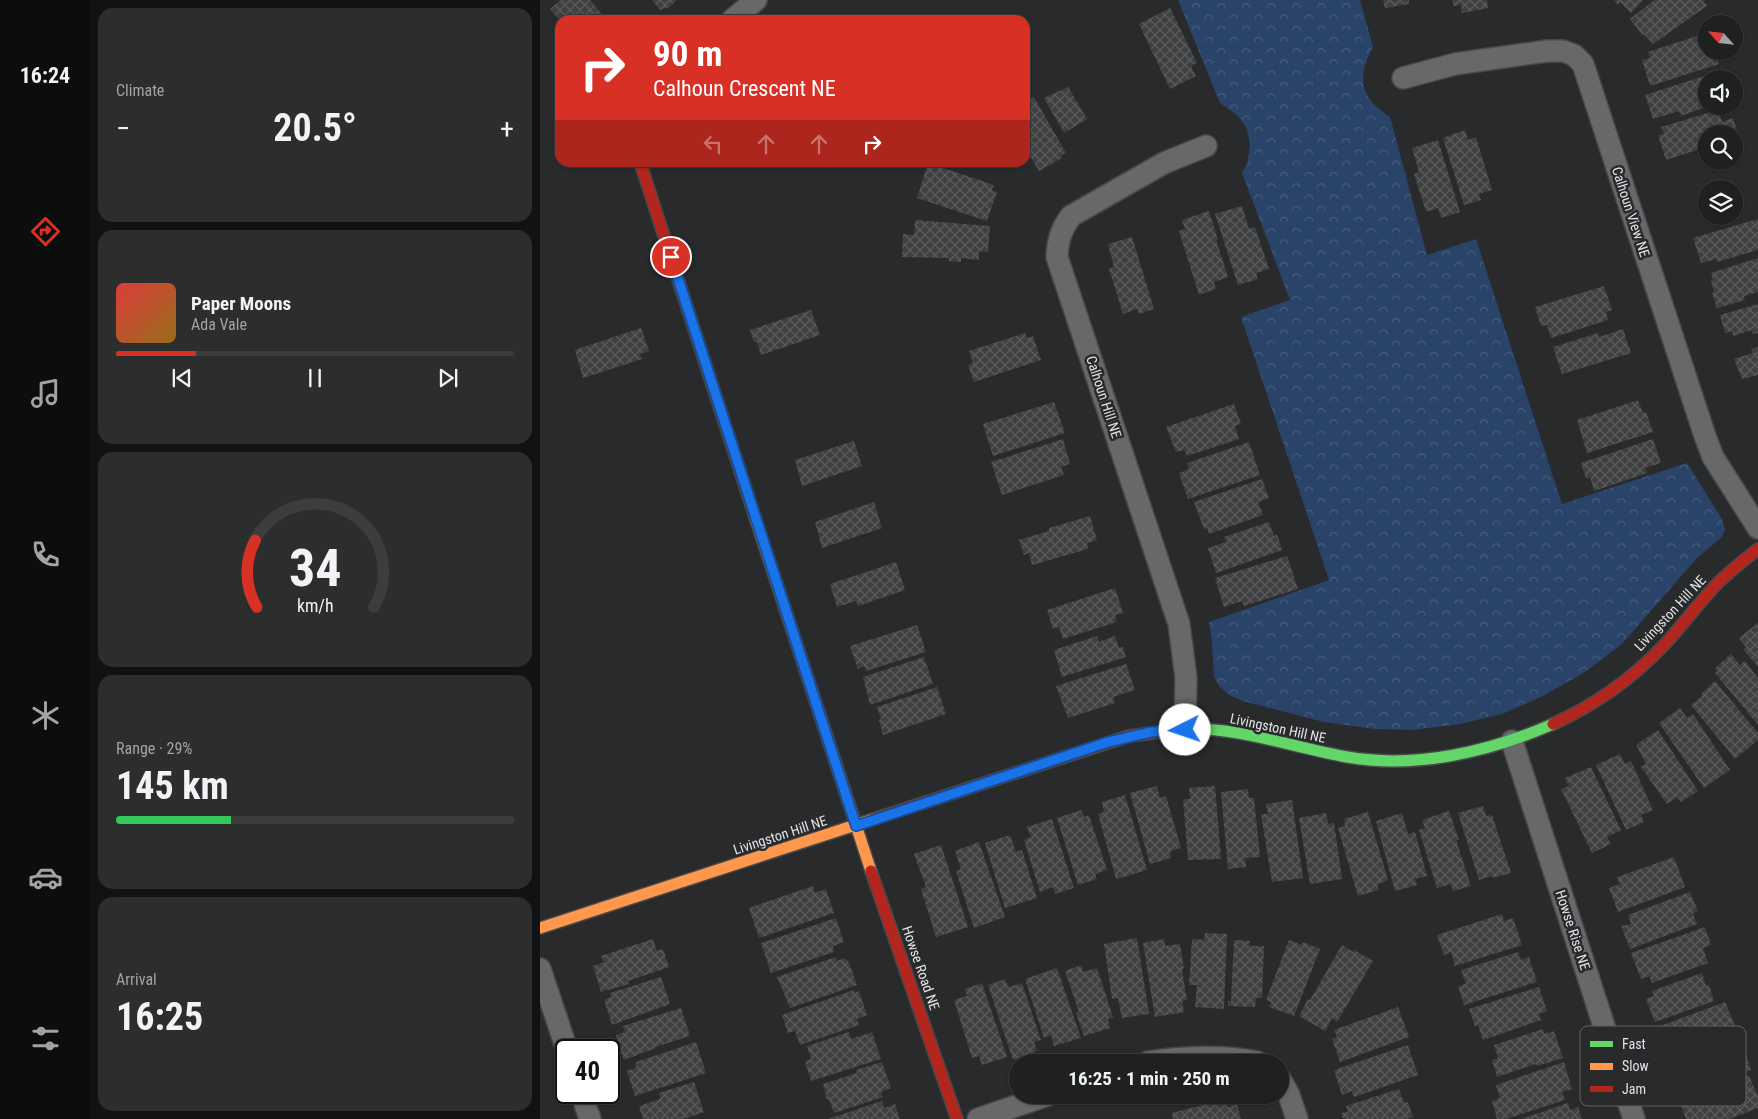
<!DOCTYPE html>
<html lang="en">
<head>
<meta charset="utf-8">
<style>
	body { margin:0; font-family:"Roboto Condensed",sans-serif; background:#2c2d2d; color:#f1f3f6; height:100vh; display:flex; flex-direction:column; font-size:19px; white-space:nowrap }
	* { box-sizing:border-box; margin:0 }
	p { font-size:16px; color:#a1a3a5 }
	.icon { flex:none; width:28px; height:28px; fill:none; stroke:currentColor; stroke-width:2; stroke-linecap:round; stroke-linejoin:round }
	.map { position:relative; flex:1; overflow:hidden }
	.drawer { display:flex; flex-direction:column; gap:8px; padding:8px; background:#111212; width:450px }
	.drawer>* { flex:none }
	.guide { position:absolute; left:15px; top:15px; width:475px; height:152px; border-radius:15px; box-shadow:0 1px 4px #0004,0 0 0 1px #3c3e3e; background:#d93025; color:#fff; overflow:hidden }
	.needle { width:32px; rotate:297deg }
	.fabs { position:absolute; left:1158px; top:15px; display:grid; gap:10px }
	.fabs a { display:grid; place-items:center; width:45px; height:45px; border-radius:50%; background:#1f2020; box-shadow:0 1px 4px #0004,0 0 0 1px #3c3e3e; font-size:25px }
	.speed { position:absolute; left:15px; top:1039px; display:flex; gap:10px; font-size:25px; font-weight:700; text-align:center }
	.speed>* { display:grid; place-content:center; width:65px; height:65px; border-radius:50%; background:#1f2020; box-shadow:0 1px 4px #0004,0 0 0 1px #3c3e3e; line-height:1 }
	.speed .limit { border:2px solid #111; border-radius:8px; background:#fff; color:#111 }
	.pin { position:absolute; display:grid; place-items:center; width:42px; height:42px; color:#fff; margin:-21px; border:2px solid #fff; border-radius:50%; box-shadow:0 1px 5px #0007 }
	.me { position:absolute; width:55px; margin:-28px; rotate:266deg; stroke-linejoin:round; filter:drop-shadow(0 0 4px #0008) }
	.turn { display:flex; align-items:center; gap:18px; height:105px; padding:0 15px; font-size:22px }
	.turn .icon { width:65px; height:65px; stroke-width:2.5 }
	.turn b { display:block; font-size:35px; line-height:42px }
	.lanes { display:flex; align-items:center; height:48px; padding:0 15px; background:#0003; justify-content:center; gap:25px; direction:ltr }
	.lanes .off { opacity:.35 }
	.big { font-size:38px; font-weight:700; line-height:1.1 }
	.drawer .card { flex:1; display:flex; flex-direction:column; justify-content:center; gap:8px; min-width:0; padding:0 18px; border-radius:15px; background:#2c2d2d }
	.drawer .dial { align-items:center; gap:0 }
	.dial svg { height:130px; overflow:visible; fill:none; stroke:#3c3e3e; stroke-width:7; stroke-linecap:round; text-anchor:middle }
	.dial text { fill:#f1f3f6; stroke:none }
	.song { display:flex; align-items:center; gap:15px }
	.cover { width:60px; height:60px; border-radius:8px; background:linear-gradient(135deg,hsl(0 70% 55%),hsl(40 70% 35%)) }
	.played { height:5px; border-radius:2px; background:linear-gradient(90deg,#d93025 20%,#3c3e3e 20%) }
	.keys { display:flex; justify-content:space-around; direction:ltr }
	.heat { display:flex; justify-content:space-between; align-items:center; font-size:28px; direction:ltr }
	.charge { height:8px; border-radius:4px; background:linear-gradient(90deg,#34c759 29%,#3c3e3e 0) }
	.trip { position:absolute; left:469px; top:1054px; width:280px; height:50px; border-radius:25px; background:#1f2020; box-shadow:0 1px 4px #0004,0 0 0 1px #3c3e3e; font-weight:700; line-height:50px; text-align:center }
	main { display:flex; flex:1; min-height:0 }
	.tabs { display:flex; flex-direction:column; width:90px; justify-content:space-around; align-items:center; background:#0c0d0d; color:#a1a3a5 }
	.tabs .icon { width:35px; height:35px }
	.tabs .active { color:#d93025 }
	.tabs b { font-size:22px; color:#f1f3f6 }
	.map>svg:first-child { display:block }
</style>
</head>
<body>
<main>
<nav class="tabs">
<b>16:24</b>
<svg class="icon active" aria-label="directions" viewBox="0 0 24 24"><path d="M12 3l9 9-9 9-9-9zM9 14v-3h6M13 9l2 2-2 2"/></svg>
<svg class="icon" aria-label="music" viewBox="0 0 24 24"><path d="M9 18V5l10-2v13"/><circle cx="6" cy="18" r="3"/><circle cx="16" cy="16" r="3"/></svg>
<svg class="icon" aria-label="phone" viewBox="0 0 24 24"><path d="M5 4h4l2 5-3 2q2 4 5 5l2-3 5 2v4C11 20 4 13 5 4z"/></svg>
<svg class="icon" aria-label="climate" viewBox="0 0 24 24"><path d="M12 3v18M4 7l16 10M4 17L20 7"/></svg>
<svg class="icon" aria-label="car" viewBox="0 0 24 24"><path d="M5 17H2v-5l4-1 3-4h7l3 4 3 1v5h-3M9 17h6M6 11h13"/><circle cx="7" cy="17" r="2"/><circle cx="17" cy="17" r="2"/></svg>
<svg class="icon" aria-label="filters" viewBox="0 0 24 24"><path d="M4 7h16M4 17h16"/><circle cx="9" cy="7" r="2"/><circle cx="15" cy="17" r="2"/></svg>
</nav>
<section class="drawer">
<div class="card"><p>Climate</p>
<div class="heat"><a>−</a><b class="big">20.5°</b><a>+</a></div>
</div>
<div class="card">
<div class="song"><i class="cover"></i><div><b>Paper Moons</b><p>Ada Vale</p></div></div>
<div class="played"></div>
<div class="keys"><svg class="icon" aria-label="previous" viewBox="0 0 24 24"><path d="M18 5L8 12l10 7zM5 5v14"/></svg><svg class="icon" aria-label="pause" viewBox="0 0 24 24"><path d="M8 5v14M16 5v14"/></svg><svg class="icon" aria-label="next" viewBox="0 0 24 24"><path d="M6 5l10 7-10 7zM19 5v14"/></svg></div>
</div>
<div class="card dial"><svg viewBox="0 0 100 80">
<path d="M14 69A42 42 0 1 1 86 69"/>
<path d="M14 69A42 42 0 0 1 13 28" stroke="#d93025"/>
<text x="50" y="56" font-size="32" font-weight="700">34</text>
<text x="50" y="72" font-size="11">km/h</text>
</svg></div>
<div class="card"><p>Range · 29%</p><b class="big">145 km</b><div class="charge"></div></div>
<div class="card"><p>Arrival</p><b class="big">16:25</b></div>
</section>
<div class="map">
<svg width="1218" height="1119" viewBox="0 0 1218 1119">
	<defs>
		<pattern id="park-crowns" width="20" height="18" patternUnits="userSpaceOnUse" patternTransform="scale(1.25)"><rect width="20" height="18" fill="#294369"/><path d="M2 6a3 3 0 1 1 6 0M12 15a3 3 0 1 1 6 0" fill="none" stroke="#485e7e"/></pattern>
		<pattern id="building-cross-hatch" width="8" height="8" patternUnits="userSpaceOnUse" patternTransform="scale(1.25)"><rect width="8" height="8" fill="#3f4041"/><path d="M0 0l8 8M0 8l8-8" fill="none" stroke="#5a5b5c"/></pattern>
	</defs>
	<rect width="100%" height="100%" fill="#292a2b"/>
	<path fill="url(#park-crowns)" d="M638,0h182l13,47c-16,30 -14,51 17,70l37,138 49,-16 86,265 125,-41 35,56 3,11 -4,8 -24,20 -75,86 -37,28 -44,25 -39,17 -42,10 -47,6 -39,-1 -50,-7 -81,-21 -14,-6 -9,-8 -6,-10 -2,-35 -3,-20 120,-42 -88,-263 49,-17 -48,-127 6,-12 2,-18 -4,-16 -9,-12 -17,-12z"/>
	<path fill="url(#building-cross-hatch)" d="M21,0h29l17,20h-47l-10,-11z
		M112,0h25l-8,7 -9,3z
		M843,0h26v4l-24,4z
		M912,0h35l1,8 -26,5 -1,-8 -7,1z
		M1074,0h29l-12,13 -11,-11 -2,3z
		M1114,0h49l4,6 -54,38 -9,-10 -1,2 -13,-17z
		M630,8l27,55 -6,3 5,10 -26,13 -31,-65z
		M1166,33v18h8l5,13 -69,22 -8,-26 8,-2 -2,-6z
		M1183,70l3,9h-20v28l-25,9 -2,-5 -26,8 -8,-24z
		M528,87l19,32 -23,14 -20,-35z
		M494,97l32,56 -5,3 1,2 -23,13 -14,-23v-46z
		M1178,110l4,12 11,-4 6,19 -5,2v-5h-28v13l-40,13 -8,-25 6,-1 -3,-7z
		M925,130l3,10 8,-3 16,53 -13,4 2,6 -17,5 -21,-67z
		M898,140l22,72 -19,6 -3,-10 -12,4 -12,-38 5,-2 -7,-24z
		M388,163l66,22 -2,5 5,2 -10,29 -70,-23z
		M702,206l7,23 6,-2 14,42 -13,4 2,6 -20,6 -23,-71z
		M669,211l9,29h-2l12,37 -14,5 2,7 -17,6 -20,-64 6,-2 -3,-9z
		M1218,219v31l-41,12 -1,-3 -15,4 -8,-25z
		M375,220l75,6 -2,26 -9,-1v9l-18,-2v4l-12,-1v-3l-47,-1 1,-23 11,1z
		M592,237l22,72 -15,5 -2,-5 -14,5 -14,-45 5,-2 -6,-23z
		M1218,258v34l-14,4 1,4 -28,8 -5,-15 2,-1 -3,-11 2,-1 -2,-7z
		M1064,286l8,24 -6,2 2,8 -57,18 -4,-13 -6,1 -6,-19z
		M1218,304v29l-5,1 -1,-4 -19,6 -1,-5 -7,2 -5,-18z
		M271,310l9,25 -59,20 -4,-13h-3l-4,-12z
		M101,328l8,23 -9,3 2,5 -59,19 -8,-28z
		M1083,329l8,24 -69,21 -9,-27 45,-14 1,4z
		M485,333l1,5 7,-2 8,24 -67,22 -6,-17 5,-2 -4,-12z
		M1218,347v28l-16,4 -8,-20 19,-6 -2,-4z
		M1098,400l5,13 3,-1 7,20 -66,21 -10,-33z
		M514,402l11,31 -72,23 -10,-32z
		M694,404l7,20 -6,2 4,13 -52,17 -3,-6 -8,2 -10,-25z
		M523,439l7,25 -9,3 3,8 -62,20 -11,-33z
		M1113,439l8,24 -16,5 2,5 -53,18 -4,-14 -4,1 -5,-15z
		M314,441l8,25 -60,20 -7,-26z
		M709,442l11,33 -72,24 -9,-26 10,-4 -2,-6z
		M722,479l7,19 -11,4 5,13 -54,19 -2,-6 -3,1 -10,-27z
		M334,502l8,26 -60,20 -7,-26z
		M550,516l7,24 -10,3 1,6 -56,16 -3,-12 -5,2 -5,-15 30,-9v-3z
		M729,522l5,14 3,-2 5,16 -66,23 -8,-25 18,-6 -2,-5z
		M747,556l11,33 -54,17 -2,-5 -18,6 -9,-29z
		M356,562l9,28 -47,16 -2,-5 -19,6 -7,-23z
		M575,588l8,25 -8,2 2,7 -54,17 -4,-12 -6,2 -6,-19z
		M1218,623v44l-15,-18 3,-2 -7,-9z
		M377,625l9,27 -60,19 -2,-5 -6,3 -8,-23z
		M557,636l2,6 16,-6 4,12 4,-1 3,10 -64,20 -8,-27z
		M1191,654l9,11 5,-4 13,17v47l-43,-52 2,-2 -2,-3z
		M384,657l9,27 -63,21 -7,-28z
		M586,664l9,26 -22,7 2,6 -47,15 -12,-32z
		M1175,681l43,52v7l-23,19 -44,-54 11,-9 -1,-2z
		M397,687l9,27 -63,21 -4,-15 2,-1 -4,-12z
		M1140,708l7,10 6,-4 37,56 -26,18 -45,-65z
		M1118,730l40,61 -17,11 -4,-5 -10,7 -26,-37 5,-3 -10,-19z
		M1080,754l5,10 6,-3 22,49 -12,5 3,7 -18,8 -30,-65z
		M1051,767l30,63 -14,7 4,7 -19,9 -31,-64 8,-3 -4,-8z
		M617,786l3,12 6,-2 15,52 -11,3 1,7 -21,6 -20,-71z
		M675,786l6,73 -33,1 -5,-61h7l-1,-11z
		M708,789l1,9h5l6,59 -15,1 1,9 -18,2 -7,-77z
		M585,795l22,75 -31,9 -18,-65 6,-2 -2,-10z
		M752,800l11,78 -31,4 -11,-68h7l-2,-10z
		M943,806l3,10 6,-1 19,58 -18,5 -1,-2 -13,4 -21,-67z
		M541,810l3,7 5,-2 18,55 -12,4 2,5 -19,6 -21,-67z
		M909,811l10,29h-3l15,46 -18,5 -2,-7 -14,4 -18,-58 6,-2 -3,-8z
		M828,812l20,68 -11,5 2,5 -21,6 -20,-68 7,-2 -1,-7z
		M786,813l2,11 6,-1 8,56 -32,5 -11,-66z
		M862,813l6,21 7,-2 12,44 -12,3 2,6 -22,6 -19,-70z
		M512,819l22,69 -19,6 -2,-7 -13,5 -16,-52 7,-3 -4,-10z
		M470,835l6,17 6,-2 15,48 -32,10 -20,-65z
		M439,842l26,75 -31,11 -18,-57 5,-2 -6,-18z
		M401,845l27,82 -32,10 -15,-48 5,-2 -12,-33z
		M1134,857l11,30 -67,25 -9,-24 11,-4 -3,-7z
		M273,886l2,7 11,-4 8,24 -75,25 -10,-30z
		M1150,892l8,19 -5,2 4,11 -67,25 -9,-23 10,-2 -3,-9z
		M962,914l2,7 9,-3 9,27 -67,21 -4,-14 -7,3 -7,-20z
		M296,918l8,24 -11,4 1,6 -63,21 -10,-30z
		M1165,927l6,18 -8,3 5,15 -56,20 -3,-7 -8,3 -10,-26z
		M665,933l22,1 -3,75 -29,-2 2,-22h-8l3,-46 12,1z
		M597,938l12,76 -27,4 -4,-20 -6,1 -8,-55z
		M113,939l4,12 6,-2 6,18 -41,14 1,3 -28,8 -8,-26 11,-4 -3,-6z
		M624,939l1,7 15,-2 4,25 -2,1 5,30 -5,1 2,11 -29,5 -12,-74z
		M694,940l16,1 -1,5h15l-2,52h-6l-1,9 -27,-1v-5l3,1z
		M749,940l13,5 1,-3 17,7 -26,67 -25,-9 2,-5 -5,-2z
		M802,945l11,7 1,-2 19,11 -36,61 -5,-4 -7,13 -26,-15 9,-17 2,1z
		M978,952l3,8 8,-3 8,25 -73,23 -6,-19 8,-2 -5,-14z
		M296,957l1,4 8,-3 1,3 2,-1 9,25 -67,23 -13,-31z
		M541,965l2,7 14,-4 16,49 -5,2 2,9 -26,8 -8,-23 3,-1 -14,-41z
		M517,968l24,70 -27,8 -3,-11 -7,3 -19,-59z
		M1162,973l4,13 3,-1 5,16 -59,21 -9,-23 8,-3 -2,-5z
		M121,977l9,27 -58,21 -8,-25 7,-3 -1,-4z
		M465,979l3,8 14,-4 19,57 -7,2 3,9 -24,9 -25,-75z
		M442,983l25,74 -25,8 -3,-9 -7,2 -18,-58 13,-4 -2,-7z
		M999,987l8,24 -8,3 2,6 -58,20 -5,-15 -3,1 -6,-17z
		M314,990l1,3 4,-2 8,24 -10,4 2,6 -59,20 -5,-14 -7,2 -6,-18z
		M1185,1002l13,31 -63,23 -2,-7 -8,3 -10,-24z
		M858,1007l11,30 -69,25 -8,-23 5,-2 -3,-7z
		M141,1008l9,28 -35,11 1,1 -32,12 -8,-25 9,-3 -2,-6z
		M1003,1029l1,5 10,-3 9,27 -26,8 -1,-2 -39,13 -5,-17 6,-2 -4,-13z
		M309,1032l2,7 21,-7 9,27 -70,22 -6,-20 6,-2 -4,-13z
		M1190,1040l6,15 9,-4 6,19 -73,26 -10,-26 9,-3 -2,-6z
		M156,1042l10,31 -71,23 -8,-25 9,-3v-6z
		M868,1045l10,30 -64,22 -2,-6 -10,4 -8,-25z
		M342,1062l9,26 -10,4 2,5 -49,16 -5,-14 -2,1 -4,-16 34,-11 -1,-3z
		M1024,1062l8,27 -10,3 3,8 -59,19h-9l-5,-18 8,-3 -4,-13z
		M1209,1076l9,20v12l-29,11h-43l-6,-17z
		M154,1082l10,30 -20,7h-41l-4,-13 21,-7 -1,-6z
		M859,1089l5,14 4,-1 5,15 -7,2h-63l-2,-6 7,-1 -2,-6z
		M685,1099l2,8 10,-3 4,15h-68l-1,-6z
		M342,1101l2,7 11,-4 5,15h-72z
		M1028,1103l2,7 8,-3 4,12h-61z"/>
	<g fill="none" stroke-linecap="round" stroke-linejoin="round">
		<g stroke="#47484a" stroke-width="24">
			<path id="street" d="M192,20l24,-20
				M863,78l52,-14 92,-13h16l11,4 9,9 122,372 8,21 45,71
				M645,730l1,-52 -7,-54 -122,-367c1,-17 4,-28 14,-41l93,-53 42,-17
				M972,741l122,378
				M0,969l27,81
				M608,1062c32,-5 77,-7 109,0
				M740,1079l9,16 8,24
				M41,1092l9,27
				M438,1119l70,-24"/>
		</g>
		<g stroke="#47484a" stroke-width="14">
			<path id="fast" d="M643,729c56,-2 109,18 164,28 69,12 142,-5 206,-33"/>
		</g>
		<g stroke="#47484a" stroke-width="14">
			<path id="slow" d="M215,517l116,354
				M0,928l334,-109"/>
		</g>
		<g stroke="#47484a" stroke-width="14">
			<path id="jam" d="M100,162l115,355
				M1013,724c42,-19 81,-47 112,-80 17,-18 32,-39 50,-58 13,-14 28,-25 43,-37
				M334,819l255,-83 54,-7
				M331,871l86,248"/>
		</g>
		<use href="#street" stroke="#676869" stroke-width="21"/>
		<use href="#fast" stroke="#63d668" stroke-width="11"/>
		<use href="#slow" stroke="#ff974d" stroke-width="11"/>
		<use href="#jam" stroke="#b3261e" stroke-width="11"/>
	</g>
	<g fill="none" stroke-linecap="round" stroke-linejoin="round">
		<g stroke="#114b97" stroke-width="12">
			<path id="route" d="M131,257l185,569 252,-84 43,-10 34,-2"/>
		</g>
		<use href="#route" stroke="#1a73e8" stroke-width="9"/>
	</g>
	<g text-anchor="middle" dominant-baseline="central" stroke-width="5" stroke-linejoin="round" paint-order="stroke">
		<g font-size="14" fill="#e1e2e4" stroke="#282a2c">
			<text transform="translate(1091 212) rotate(72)">Calhoun View NE</text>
			<text transform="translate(564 397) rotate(72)">Calhoun Hill NE</text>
			<text transform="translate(1130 613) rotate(-47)">Livingston Hill NE</text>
			<text transform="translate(738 728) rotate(12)">Livingston Hill NE</text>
			<text transform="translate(240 835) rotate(-18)">Livingston Hill NE</text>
			<text transform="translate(1033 930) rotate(72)">Howse Rise NE</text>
			<text transform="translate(381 968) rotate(71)">Howse Road NE</text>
		</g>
	</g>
	<rect x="1040" y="1026" width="166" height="80" rx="8" fill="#282a2c" stroke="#606163" stroke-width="1"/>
	<rect x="1050" y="1041" width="23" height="6" fill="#63d668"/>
	<rect x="1050" y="1063" width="23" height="7" fill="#ff974d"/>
	<rect x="1050" y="1086" width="23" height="6" fill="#b3261e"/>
	<g font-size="14" fill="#e1e2e4">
		<text x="1082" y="1049">Fast</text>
		<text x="1082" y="1071">Slow</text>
		<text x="1082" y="1094">Jam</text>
	</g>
</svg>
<div class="fabs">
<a><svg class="needle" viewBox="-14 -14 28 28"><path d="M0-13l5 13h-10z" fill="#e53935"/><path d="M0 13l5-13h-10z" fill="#a1a3a5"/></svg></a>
<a><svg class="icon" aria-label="sound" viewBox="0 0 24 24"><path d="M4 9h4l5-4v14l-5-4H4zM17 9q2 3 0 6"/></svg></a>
<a><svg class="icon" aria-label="search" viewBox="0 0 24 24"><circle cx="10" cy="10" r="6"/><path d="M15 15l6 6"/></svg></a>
<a><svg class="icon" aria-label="layers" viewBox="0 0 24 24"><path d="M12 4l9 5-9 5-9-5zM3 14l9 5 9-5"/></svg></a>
</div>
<div class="speed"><div class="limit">40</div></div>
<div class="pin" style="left:131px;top:257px;background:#d93025"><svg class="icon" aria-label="arrive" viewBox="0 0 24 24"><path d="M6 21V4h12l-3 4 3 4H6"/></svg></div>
<svg class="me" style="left:645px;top:730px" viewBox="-20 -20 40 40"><circle r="19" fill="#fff"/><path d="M0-13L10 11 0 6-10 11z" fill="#1a73e8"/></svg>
<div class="trip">16:25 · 1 min · 250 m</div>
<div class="guide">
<div class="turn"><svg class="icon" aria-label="right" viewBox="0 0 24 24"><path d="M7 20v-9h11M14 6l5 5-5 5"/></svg><div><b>90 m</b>Calhoun Crescent NE</div></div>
<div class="lanes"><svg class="icon off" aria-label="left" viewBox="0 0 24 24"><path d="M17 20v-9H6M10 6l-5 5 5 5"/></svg><svg class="icon off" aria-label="ahead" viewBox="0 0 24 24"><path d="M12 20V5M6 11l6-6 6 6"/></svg><svg class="icon off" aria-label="ahead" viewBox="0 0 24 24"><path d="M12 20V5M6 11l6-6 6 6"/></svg><svg class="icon" aria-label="right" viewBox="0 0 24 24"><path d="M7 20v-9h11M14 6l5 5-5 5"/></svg></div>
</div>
</div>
</main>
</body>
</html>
